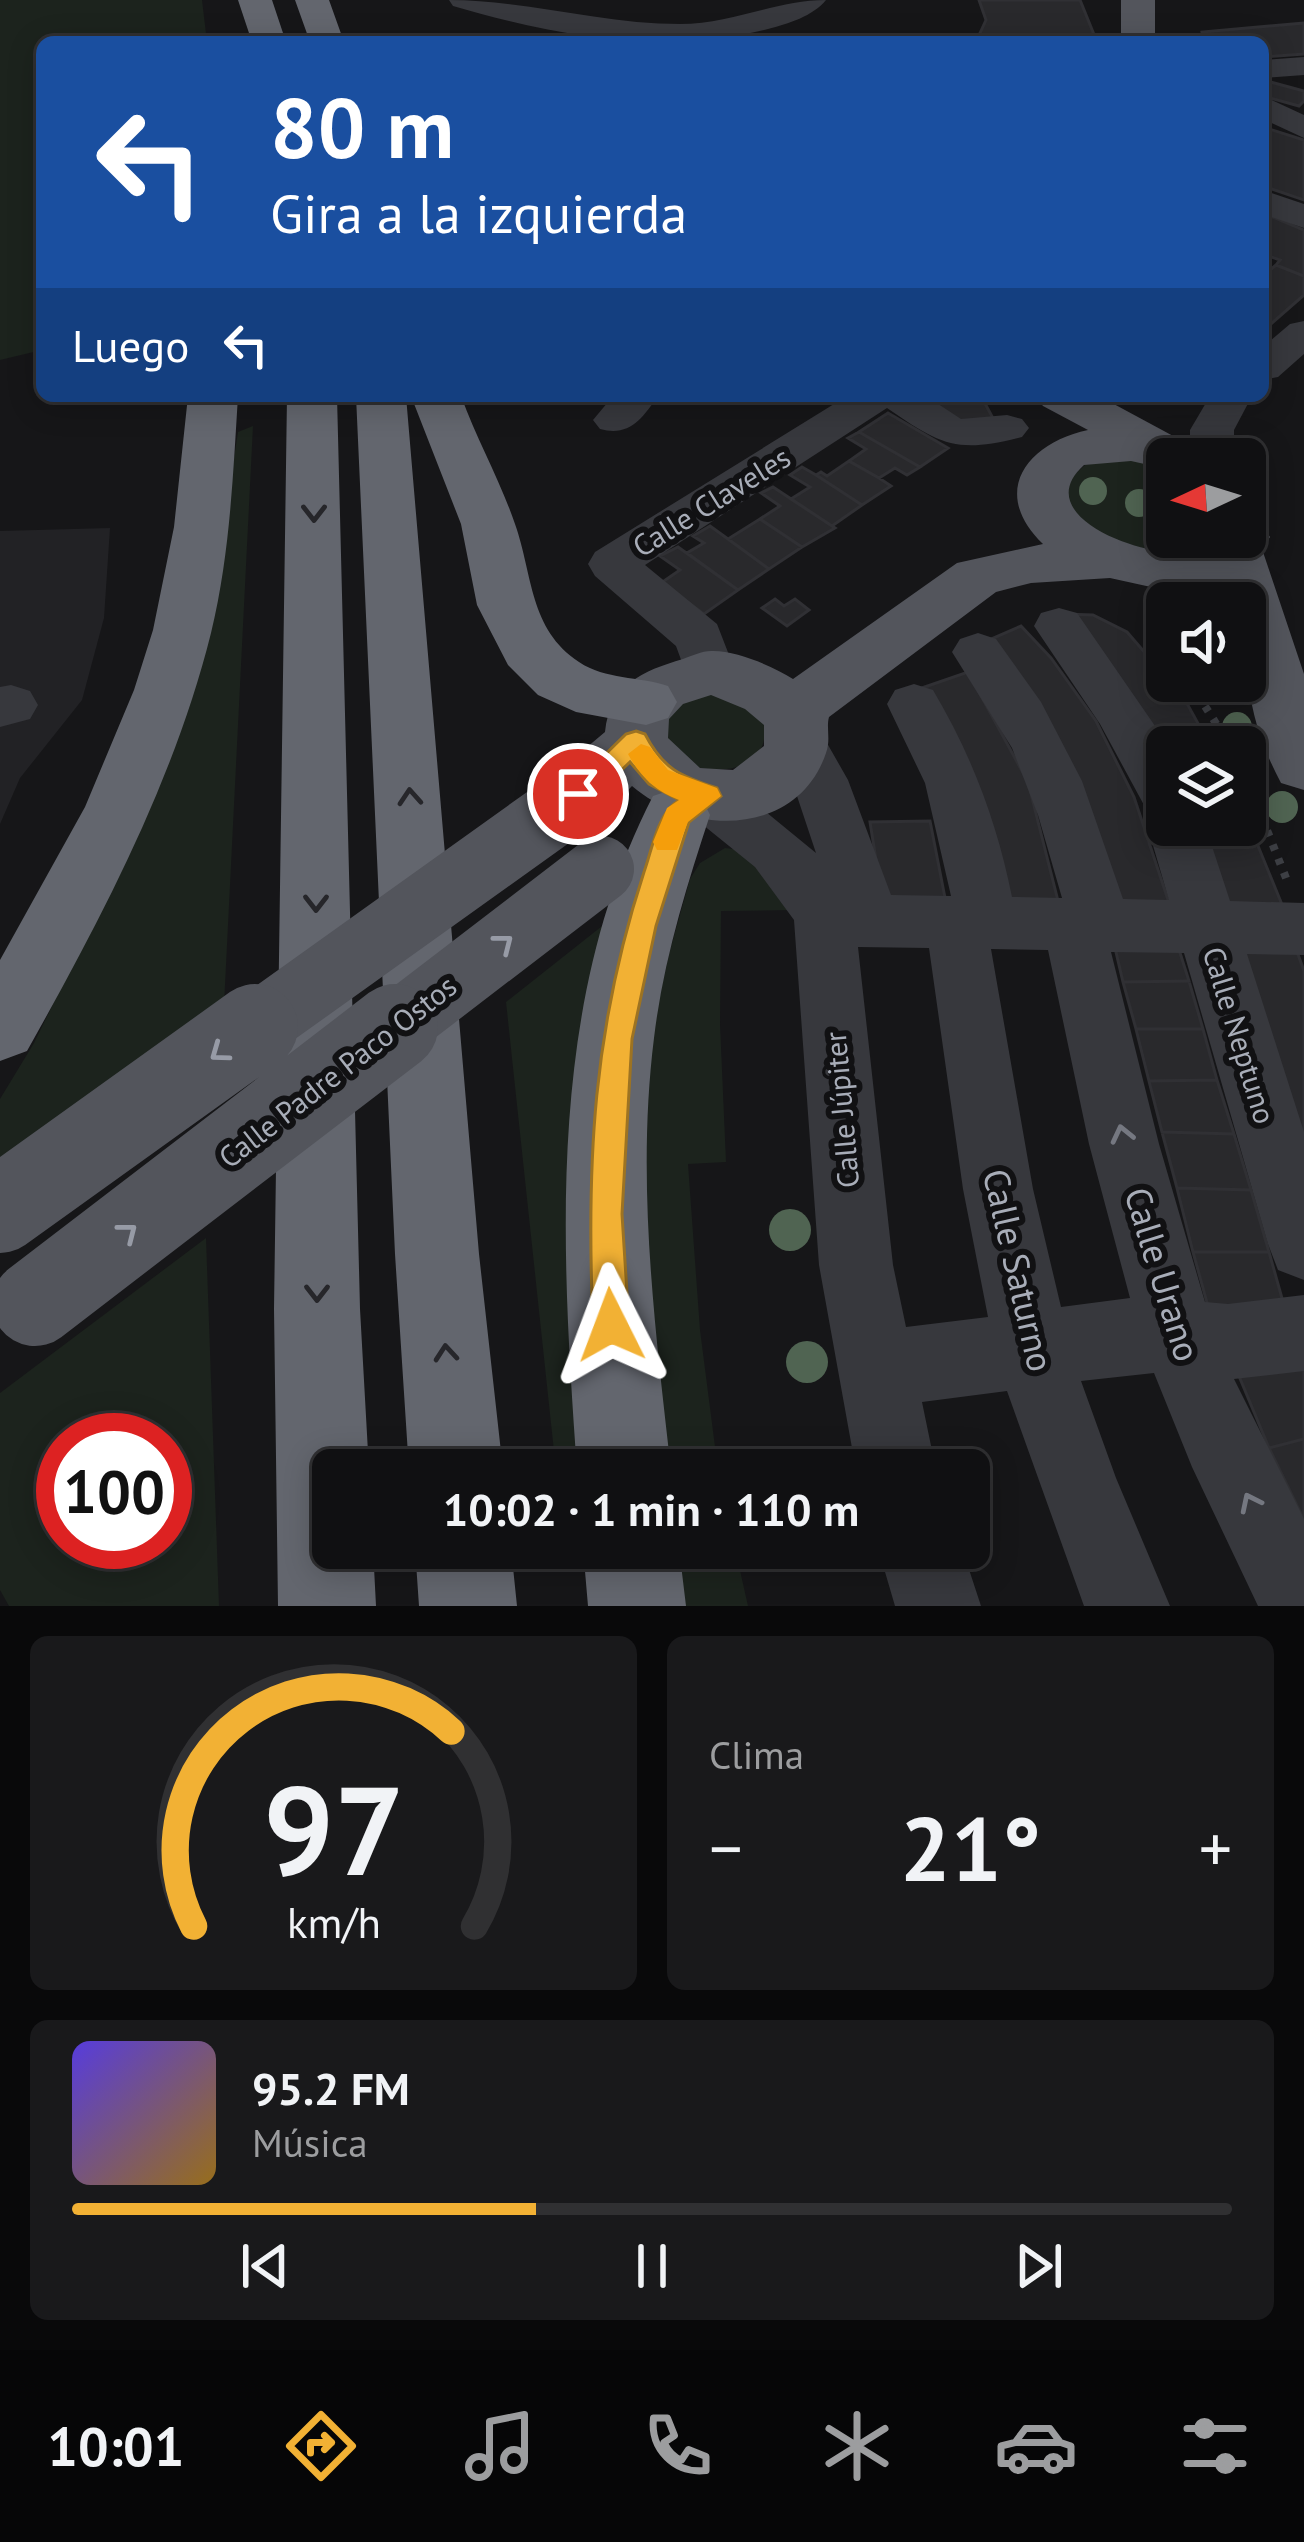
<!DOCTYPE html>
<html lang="es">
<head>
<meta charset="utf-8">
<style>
	body { margin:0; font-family:"PT Sans",sans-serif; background:#19191b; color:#f1f3f6; height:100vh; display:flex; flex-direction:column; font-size:45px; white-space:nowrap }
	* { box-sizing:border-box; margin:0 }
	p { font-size:39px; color:#9c9d9f }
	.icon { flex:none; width:66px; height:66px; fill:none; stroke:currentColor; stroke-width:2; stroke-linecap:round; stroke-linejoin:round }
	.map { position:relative; height:1606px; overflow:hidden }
	.panel { display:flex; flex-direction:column; gap:30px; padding:30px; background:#09090a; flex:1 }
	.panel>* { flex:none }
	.hud { position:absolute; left:36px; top:36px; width:1233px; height:366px; border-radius:18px; box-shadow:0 6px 30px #0003,0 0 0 3px #303032; background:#1a4fa0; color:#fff; overflow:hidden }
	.needle { width:78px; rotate:266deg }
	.fabs { position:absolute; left:1146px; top:438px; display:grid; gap:24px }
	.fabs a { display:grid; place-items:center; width:120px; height:120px; border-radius:18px; background:#101012; box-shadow:0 6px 30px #0003,0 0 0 3px #303032; font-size:60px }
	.speed { position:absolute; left:36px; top:1413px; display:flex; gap:24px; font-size:60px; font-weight:700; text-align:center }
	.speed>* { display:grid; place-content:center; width:156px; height:156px; border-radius:50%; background:#101012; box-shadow:0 6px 30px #0003,0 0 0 3px #303032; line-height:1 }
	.speed .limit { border:18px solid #d22; background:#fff; color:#111 }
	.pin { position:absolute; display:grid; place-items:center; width:102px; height:102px; color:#fff; margin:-51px; border:6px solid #fff; border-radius:50%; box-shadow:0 3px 12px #0007 }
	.me { position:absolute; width:132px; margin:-66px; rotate:357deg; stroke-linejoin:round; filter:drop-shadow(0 0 9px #0008) }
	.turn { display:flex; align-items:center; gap:42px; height:252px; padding:0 36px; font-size:54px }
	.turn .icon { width:156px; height:156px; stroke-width:2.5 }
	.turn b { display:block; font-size:84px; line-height:102px }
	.then { display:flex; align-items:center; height:114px; padding:0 36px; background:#0003; gap:24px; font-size:45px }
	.big { font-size:90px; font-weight:600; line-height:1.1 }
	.panel .card { flex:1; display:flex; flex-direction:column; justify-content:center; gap:18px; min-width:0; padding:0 42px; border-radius:18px; background:#19191b }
	.panel .dial { align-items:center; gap:0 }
	.dial svg { height:312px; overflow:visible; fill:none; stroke:#303032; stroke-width:7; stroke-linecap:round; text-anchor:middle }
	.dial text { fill:#f1f3f6; stroke:none }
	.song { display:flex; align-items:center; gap:36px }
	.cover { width:144px; height:144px; border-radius:18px; background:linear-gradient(135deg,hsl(250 70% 55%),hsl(40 70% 35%)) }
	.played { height:12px; border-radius:6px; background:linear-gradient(90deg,#f2b134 40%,#303032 40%) }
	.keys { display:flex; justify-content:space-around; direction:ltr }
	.heat { display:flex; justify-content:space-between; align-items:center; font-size:66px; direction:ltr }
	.panel .tiles { flex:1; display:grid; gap:30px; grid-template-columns:1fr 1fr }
	.card:last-child { grid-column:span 2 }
	.trip { position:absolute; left:312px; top:1449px; width:678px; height:120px; border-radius:18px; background:#101012; box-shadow:0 6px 30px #0003,0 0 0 3px #303032; font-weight:600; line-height:120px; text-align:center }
	.menu { display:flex; height:192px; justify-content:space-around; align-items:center; background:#060607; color:#9c9d9f }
	.menu .icon { width:84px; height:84px }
	.menu .selected { color:#f2b134 }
	.menu b { font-size:54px; color:#f1f3f6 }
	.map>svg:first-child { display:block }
</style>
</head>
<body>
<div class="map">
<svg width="1304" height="1606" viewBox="0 0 1304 1606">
	<rect width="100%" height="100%" fill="#161618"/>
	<path fill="#222225" d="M110,528l-6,90 -22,82 -62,78 -20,46v-293z"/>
	<path fill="#1c231d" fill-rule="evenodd" d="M0,0h202l5,42h-165v308l-42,10z
		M253,426l-29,579 -224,153v-59l34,-56 65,-133 124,-381 15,-97z
		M1122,458l45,9v70h37c-50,30 -98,8 -136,-30l-1,-26 18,-16z
		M709,690l55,23c8,48 -22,61 -65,55l-35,-31 6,-27z
		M725,848l17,2 54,60 -75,1 -1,113 6,138 -38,2 12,166 18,140h-54l-24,-309 15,-143 14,-64 21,-75 10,-16z
		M616,915l-24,555h-36l-50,-468z
		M206,1238l13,368h-210l-9,-16v-197zM165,1440v102h-102v-102z
		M674,1548h61l13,58h-65z"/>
	<path fill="#29292c" stroke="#303034" stroke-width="3" d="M979,0h101l17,42h-121l10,-22z
		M1304,23v31l-41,3v-15h-59l-2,-10z
		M1263,80l41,11v10l-5,5 -36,-10z
		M1263,127l41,13v60l-41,-14z
		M1263,213l41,17v46l-28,-11 4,-5 -17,-6 4,-6z
		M1276,265l28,11v19l-41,36v-55z
		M906,396h75l14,26 -38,5z
		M888,413l60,35 -28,19 -61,-35z
		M859,432l61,35 -13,8 -12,-7 -16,10 -30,-17 17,-12 -18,-11z
		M849,461l30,17 12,8 -29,19 -46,-30 5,-3 6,4z
		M802,467l14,8 46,30 -30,21 -41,-27 19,-12 -20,-12z
		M773,487l59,39 3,2 -33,19 -42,-28 20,-13 -19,-13z
		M760,519l42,28 -33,22 -41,-30z
		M710,526l18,13 41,30 -31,21 -51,-37 17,-10 -11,-7z
		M678,547l60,43 -34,24 -43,-31 19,-13 -20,-14z
		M775,599l9,7 11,-7 14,11 -22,16 -25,-18z
		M1063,614l30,1 34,17 57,66 27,49h-44z
		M1021,626l30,32 45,63 38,76 39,118 -65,-2 -126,-270z
		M968,672l60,110 31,123 -65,-4 -78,-211z
		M1245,814l40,98 -61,1 -34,-88h55z
		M930,821l16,82 -63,1 -13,-82z
		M1174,934l15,47 -66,1 -11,-47z
		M1223,938h69l12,33v210z
		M1189,981l14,48h-67l-13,-47z
		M1136,1029h67l14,51 -68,1z
		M1217,1080l17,54 -72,-2 -13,-51z
		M1162,1132l72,2 17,56 -74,-2z
		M1177,1188l74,2 18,62h-76z
		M1193,1252h76l16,57 -76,1z
		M1304,1361v78l-35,9 -30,-72z
		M1304,1439v81l-35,-72z"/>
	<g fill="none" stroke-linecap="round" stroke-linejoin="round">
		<path stroke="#3d3f44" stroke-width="8" stroke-dasharray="6 9" stroke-linecap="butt" d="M1163,641l4,6
			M1189,681l42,66
			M1245,775l43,108"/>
		<path fill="#37383d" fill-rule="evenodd" d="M449,0c77,0 153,24 231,24 52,0 96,-24 146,-24 -13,16 -38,24 -58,29 -105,27 -213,7 -315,-23z
			M1304,57v18l-41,3v-18z
			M1263,96l41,19v23l-41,-19z
			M1263,190l41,14v24l-41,-14z
			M1304,321v33l-26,23 -15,3v-33l27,-23z
			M613,396h45c-16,23 -29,41 -58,33l-7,-9z
			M847,396h79l35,23 46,-4 15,4 7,9 -7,9c-66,17 -81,8 -135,-29l-242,157 72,59 19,49 -7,14 -19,5 -19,-5 -15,-41 -81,-70 -7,-12 7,-12z
			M1210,396h42l-18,34v29h-44v-29z
			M1059,608l18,5 87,126 5,8 -2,78h38l25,76 74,2v52l-57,-1 57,178v148l-26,-10 -10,-26 -84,-291 -73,-1 48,192 46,158 23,2 76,-9v76l-70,8 70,140v87h-46l-66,-139 -38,-94 -73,8 35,97 54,128h-86l-77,-215 -85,11 14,68h-80l-37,-205 -25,-345 -39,-53 -68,-55 -8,-16 8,-16 20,-7 20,7 89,73 -24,-72 -23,-44 8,-15 19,-6 19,6 33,58 43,115 60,1 -26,-113 -38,-79 8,-14 19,-6 19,6c39,66 64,132 79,207l50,1 -24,-83 -26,-67 -60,-96 8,-13 18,-6 18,6 45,63 41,79 41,118 46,1 -22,-75 4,-7 -51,-94 -66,-98 7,-13zM858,947l71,1 34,241 25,128 -82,10 -13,-62zM991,949l57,1 41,194 41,154 -69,9 -28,-118z
			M11,685l19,6 8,14 -8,14 -30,8v-40z
			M878,1548h84l19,58h-86z"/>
		<path fill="#53555c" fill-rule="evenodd" d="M1121,0h34v42h-34z
			M1035,396h64l76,41 34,10 8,12h-50v10l-36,-8 -47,4c-52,47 42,84 79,86 33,1 47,-14 82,-14v-18l16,5 9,13 -8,12 42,125v116l-23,-7c-34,-64 -36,-110 -36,-180h-22l-7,-22 -56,8 -50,-11 -79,5 -35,9 -167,125c-3,11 2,23 -3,36 -29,85 -136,83 -194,33 -29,30 -61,61 -102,47l-10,-19 10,-19 75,-63c5,-47 37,-61 78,-73 8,-3 19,-8 28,-8 25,-1 61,15 82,28l164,-116 86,-19c-54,-52 -16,-101 45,-114l-45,-24zM711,695l34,14 19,16v21l-31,24 -33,-2 -32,-30 1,-19 14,-15z"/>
		<path fill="#63666e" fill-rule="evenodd" d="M238,0h34l14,42h-34z
			M295,0h34l15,42h-34z
			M188,396h50c-5,79 -8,159 -27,237 -37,148 -110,286 -184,418l-27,10v-101l85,-153 49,-117 19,-60 21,-103z
			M287,396h50l23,913 9,161h-36v78h40l3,58h-98l-4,-297z
			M356,396h50l73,858 24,216h-94l-14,-216z
			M411,396h50c16,44 39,84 54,128 18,51 14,105 64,138 27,18 59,14 89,24l9,16 -9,16 -22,7 -70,-13 -38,-17 -30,-30 -31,-60 -16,-81z
			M677,788l24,8 9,19c-24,73 -47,147 -56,223 -18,144 1,289 17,432h-94c-16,-226 -31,-466 76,-674z
			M415,1548h96l6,58h-98z
			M583,1548h96l7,58h-98z"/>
		<path stroke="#53555c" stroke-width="66" d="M251,1030l302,-216
			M391,1030l210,-161"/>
		<path stroke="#53555c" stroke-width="86" d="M0,1210l255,-183
			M35,1303l360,-276"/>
	</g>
	<g fill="#506452">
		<circle cx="1093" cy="491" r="14"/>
		<circle cx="1139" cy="503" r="14"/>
		<circle cx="1237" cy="727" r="15"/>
		<circle cx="1282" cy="807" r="16"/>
		<circle cx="790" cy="1230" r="21"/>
		<circle cx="807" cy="1362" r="21"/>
	</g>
	<defs><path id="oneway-chevron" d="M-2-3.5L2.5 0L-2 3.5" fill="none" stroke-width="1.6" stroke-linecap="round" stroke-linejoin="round" transform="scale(3)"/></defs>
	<g stroke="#26262a">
		<use href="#oneway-chevron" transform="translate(314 513) rotate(90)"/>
		<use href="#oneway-chevron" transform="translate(410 797) rotate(-94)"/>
		<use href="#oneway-chevron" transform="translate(316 903) rotate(90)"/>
		<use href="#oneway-chevron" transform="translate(317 1293) rotate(90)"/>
		<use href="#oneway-chevron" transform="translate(446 1353) rotate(-95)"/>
	</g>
	<g stroke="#979ba6">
		<use href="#oneway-chevron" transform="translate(504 943) rotate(-38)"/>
		<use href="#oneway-chevron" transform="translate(219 1053) rotate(144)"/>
		<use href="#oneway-chevron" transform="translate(128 1232) rotate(-38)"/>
	</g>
	<g stroke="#757881">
		<use href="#oneway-chevron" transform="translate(1122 1134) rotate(-103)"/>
		<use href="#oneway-chevron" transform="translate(1250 1502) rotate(-116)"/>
	</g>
	<path fill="#f2b134" stroke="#9d7322" stroke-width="3" d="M636,731l9,3c18,35 35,42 72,54l4,8 -32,26 -33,104 -24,113 -10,175 7,111 -5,13 -13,5 -13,-5 -5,-13c-7,-163 0,-297 51,-453 9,-25 13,-58 35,-72l-30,-16 -19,-22 -42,40 -10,3 -13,-11 61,-60z"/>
	<path fill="#f59e0b" d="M641,744l9,3 18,23 49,18 4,8 -33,26 -11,28h-20l-4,-8 14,-34 12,-8c-24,-9 -39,-24 -51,-46z"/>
	<g text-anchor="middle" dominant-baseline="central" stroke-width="12" stroke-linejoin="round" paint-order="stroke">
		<g font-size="30" fill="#a8adb8" stroke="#111113">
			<text transform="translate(711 501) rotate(-32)">Calle Claveles</text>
			<text transform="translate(1240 1035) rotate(73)">Calle Neptuno</text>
			<text transform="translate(337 1071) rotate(-38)">Calle Padre Paco Ostos</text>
			<text transform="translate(841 1110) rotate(-95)">Calle Júpiter</text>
		</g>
		<g font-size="36" fill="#a8adb8" stroke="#111113">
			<text transform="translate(1019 1270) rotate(77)">Calle Saturno</text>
			<text transform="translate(1163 1274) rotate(73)">Calle Urano</text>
		</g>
	</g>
</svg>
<div class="fabs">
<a><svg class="needle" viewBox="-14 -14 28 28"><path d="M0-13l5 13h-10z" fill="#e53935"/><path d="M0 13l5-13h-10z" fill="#9c9d9f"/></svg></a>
<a><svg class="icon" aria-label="sound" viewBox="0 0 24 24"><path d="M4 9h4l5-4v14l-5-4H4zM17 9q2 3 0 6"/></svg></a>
<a><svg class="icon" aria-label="layers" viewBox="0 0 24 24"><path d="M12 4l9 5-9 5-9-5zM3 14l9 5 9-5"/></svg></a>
</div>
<div class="speed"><div class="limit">100</div></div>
<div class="pin" style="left:578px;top:794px;background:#d93025"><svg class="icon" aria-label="arrive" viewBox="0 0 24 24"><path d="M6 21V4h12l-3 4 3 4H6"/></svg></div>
<svg class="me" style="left:611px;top:1325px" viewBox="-20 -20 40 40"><path d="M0-17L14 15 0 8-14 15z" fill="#f2b134" stroke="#fff" stroke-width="4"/></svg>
<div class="trip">10:02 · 1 min · 110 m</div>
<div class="hud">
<div class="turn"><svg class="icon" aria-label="left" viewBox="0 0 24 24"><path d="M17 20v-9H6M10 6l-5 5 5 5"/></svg><div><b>80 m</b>Gira a la izquierda</div></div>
<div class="then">Luego<svg class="icon" aria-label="left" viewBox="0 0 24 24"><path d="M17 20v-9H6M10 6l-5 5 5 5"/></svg></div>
</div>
</div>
<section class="panel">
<div class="tiles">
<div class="card dial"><svg viewBox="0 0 100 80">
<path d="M14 69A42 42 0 1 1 86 69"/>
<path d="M14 69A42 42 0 0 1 80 19" stroke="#f2b134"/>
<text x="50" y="56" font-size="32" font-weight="700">97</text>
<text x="50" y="72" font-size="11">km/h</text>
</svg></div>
<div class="card"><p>Clima</p>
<div class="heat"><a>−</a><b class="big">21°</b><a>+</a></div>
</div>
<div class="card">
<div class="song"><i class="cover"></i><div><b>95.2 FM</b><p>Música</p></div></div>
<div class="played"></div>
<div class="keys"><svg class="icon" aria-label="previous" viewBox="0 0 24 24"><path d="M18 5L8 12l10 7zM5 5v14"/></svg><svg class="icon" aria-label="pause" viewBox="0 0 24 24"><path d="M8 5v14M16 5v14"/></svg><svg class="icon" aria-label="next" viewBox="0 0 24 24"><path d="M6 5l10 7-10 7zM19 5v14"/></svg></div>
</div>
</div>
</section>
<nav class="menu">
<b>10:01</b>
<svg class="icon selected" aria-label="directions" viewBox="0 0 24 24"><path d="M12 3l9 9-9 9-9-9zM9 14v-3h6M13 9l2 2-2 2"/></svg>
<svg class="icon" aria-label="music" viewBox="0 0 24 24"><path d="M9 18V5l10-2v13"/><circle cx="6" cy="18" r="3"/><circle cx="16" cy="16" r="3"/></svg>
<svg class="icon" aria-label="phone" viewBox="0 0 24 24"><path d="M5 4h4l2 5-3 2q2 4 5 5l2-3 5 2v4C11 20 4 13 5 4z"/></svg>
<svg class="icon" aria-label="climate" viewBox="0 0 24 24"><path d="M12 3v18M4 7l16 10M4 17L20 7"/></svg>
<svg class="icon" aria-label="car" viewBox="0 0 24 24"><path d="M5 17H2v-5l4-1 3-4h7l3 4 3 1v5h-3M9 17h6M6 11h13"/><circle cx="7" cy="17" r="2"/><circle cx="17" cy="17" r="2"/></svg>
<svg class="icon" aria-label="filters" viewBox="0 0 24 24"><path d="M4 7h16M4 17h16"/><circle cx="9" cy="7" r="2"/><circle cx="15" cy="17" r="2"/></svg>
</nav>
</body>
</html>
